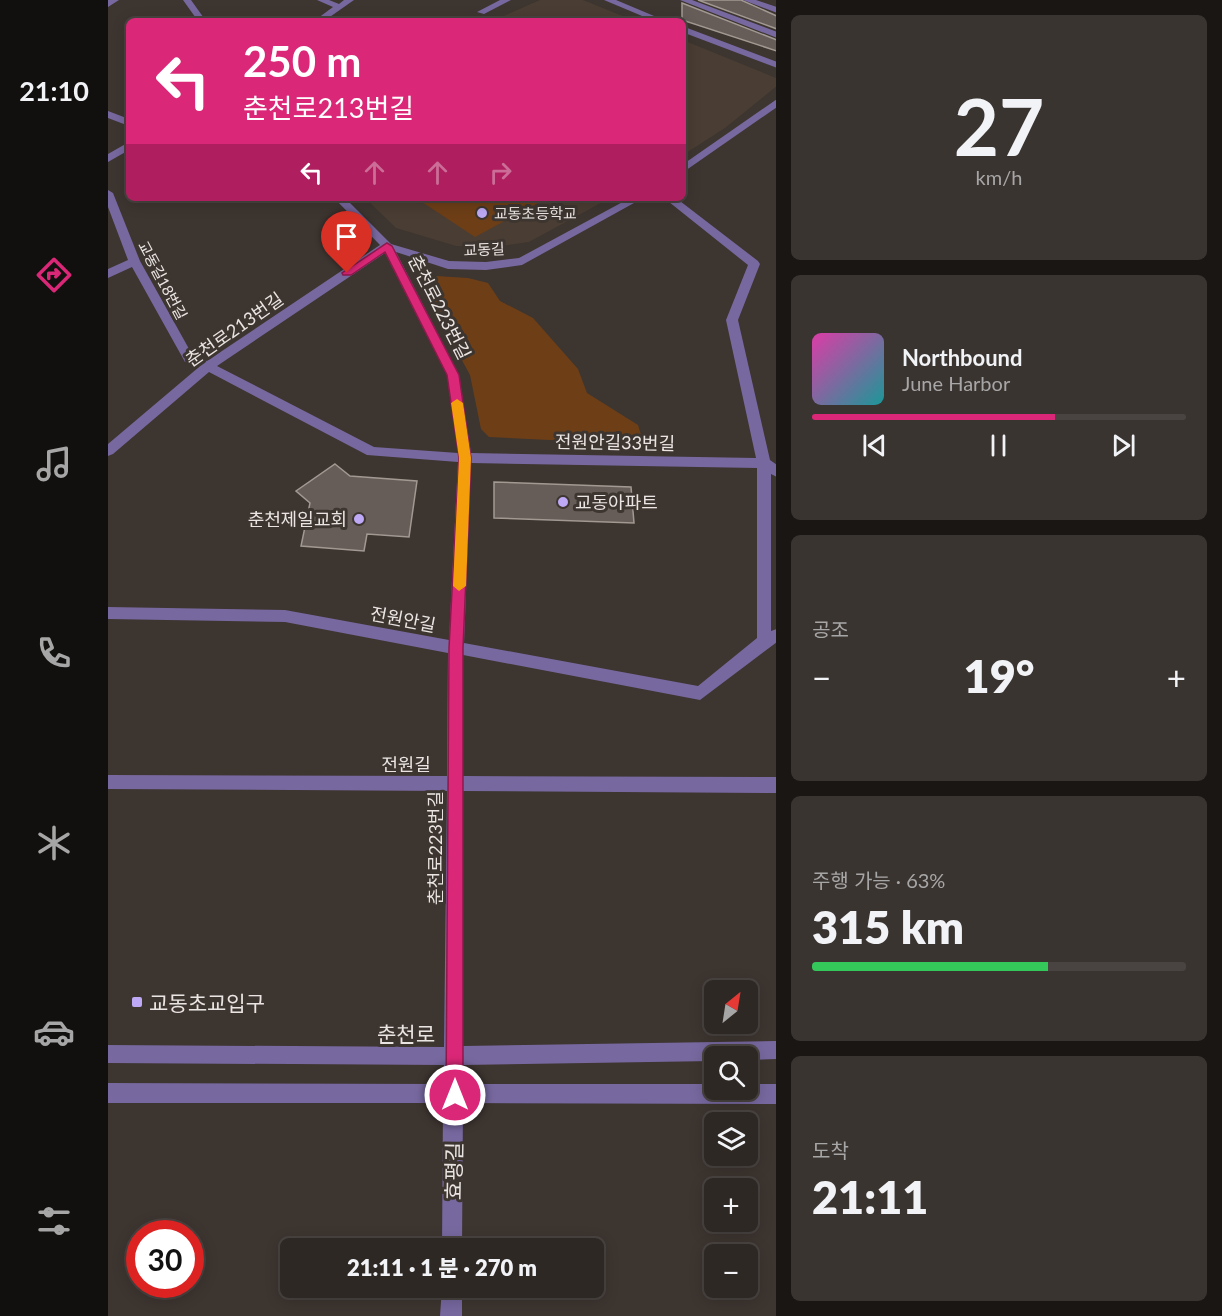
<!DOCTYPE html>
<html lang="ko">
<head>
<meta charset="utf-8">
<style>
	body { margin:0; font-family:Lato,"Noto Sans KR",sans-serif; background:#3a3431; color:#f1f3f6; height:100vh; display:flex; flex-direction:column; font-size:22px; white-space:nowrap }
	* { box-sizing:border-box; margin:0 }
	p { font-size:20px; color:#a7a6a6 }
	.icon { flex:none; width:33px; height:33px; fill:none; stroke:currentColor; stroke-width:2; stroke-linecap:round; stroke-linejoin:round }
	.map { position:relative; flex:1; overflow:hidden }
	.panel { display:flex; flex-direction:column; gap:15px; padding:15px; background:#191614; width:446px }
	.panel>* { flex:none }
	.guide { position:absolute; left:18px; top:18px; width:560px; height:183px; border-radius:9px; box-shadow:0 3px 15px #0003,0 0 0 2px #494441; background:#db2777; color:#fff; overflow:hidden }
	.needle { width:39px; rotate:30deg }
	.controls { position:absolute; left:596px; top:980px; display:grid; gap:12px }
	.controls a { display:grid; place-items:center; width:54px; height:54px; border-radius:9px; background:#2e2824; box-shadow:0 3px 15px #0003,0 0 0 2px #494441; font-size:30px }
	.speed { position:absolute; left:18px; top:1220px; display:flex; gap:12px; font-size:30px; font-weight:700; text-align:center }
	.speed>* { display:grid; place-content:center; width:78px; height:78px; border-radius:50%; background:#2e2824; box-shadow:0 3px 15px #0003,0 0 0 2px #494441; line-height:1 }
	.speed .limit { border:9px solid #d22; background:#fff; color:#111 }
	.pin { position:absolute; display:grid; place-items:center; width:51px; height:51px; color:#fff; margin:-62px -26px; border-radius:50% 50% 50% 0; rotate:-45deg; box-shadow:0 0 6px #0007 }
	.pin .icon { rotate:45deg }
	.me { position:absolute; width:66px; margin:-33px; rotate:0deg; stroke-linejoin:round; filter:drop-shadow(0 0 4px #0008) }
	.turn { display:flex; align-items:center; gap:21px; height:126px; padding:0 18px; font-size:27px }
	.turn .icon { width:78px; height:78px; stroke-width:2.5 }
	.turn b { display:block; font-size:42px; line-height:51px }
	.lanes { display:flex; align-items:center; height:57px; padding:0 18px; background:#0003; justify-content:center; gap:30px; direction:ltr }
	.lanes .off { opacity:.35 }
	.big { font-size:45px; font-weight:800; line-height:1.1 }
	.panel .tile { flex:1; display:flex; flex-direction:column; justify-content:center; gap:9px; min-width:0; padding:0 21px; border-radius:9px; background:#3a3431 }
	.panel .dial { align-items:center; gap:0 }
	.dial b { font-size:78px; line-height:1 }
	.song { display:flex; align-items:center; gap:18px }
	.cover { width:72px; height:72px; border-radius:9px; background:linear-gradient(135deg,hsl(320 70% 55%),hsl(180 70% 35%)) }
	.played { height:6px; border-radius:3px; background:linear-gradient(90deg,#db2777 65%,#494441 65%) }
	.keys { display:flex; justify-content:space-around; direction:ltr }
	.heat { display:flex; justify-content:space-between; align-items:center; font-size:33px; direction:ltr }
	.charge { height:9px; border-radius:4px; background:linear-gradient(90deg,#34c759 63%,#494441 0) }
	.trip { position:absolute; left:172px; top:1238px; width:324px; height:60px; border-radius:9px; background:#2e2824; box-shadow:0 3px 15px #0003,0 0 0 2px #494441; font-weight:800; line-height:60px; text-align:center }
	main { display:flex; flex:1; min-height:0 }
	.menu { display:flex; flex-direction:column; width:108px; justify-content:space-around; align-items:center; background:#12100e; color:#a7a6a6 }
	.menu .icon { width:42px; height:42px }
	.menu .selected { color:#db2777 }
	.menu b { font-size:27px; color:#f1f3f6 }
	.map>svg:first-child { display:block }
</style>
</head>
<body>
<main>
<nav class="menu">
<b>21:10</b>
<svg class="icon selected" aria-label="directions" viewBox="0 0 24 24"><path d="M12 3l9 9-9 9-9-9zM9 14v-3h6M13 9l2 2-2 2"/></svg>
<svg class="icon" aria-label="music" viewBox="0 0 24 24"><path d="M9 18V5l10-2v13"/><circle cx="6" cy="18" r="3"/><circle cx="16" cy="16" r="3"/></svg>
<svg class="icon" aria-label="phone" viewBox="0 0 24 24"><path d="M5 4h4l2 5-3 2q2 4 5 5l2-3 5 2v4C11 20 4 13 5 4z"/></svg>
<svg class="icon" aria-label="climate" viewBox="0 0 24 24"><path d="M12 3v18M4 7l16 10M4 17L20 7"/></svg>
<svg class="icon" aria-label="car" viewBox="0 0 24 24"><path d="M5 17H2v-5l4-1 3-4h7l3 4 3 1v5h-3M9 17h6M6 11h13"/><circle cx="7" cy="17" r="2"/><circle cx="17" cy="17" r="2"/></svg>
<svg class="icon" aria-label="filters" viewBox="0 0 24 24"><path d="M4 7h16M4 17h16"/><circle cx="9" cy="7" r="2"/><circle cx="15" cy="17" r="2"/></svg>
</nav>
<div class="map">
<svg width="669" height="1316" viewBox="0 0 669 1316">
	<rect width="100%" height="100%" fill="#3d3530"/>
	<path fill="#4a3d33" d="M432,0h43l52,21h-143z
		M575,40l93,38 1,8 -52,42 -42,27z
		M257,198h245l-81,44 -35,5 -38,-1 -60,-18z"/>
	<path fill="#6e3f17" d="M308,198h131l-72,39z
		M328,276l32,2 20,5 12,18 33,17 45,51 9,24 51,32 3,10 -8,9 -144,-7 -8,-8 -11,-54 -47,-86 5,-9z"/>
	<path fill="#665d58" stroke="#a29992" stroke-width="1.5" d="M590,0h43l36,16v13z
		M574,3l95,37v11l-95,-31z
		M227,464l15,12 67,5 -8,56 -42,-3 -3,17 -63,-5 9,-43 -14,-12z
		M386,482l137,5 3,36 -140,-5z"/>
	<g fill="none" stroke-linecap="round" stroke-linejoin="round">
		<path fill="#77689f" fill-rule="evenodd" d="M0,0h11l-11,7z
			M75,0h8l15,21h-8z
			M209,0h12l10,4 5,-4h10l-30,21h-10l19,-14z
			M392,0h11l-27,14 -7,-2z
			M496,0h12l50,21h-12z
			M572,0h12l85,32v6z
			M635,0h13l21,7v6z
			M574,26l95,36v6l-95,-36z
			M669,99v8l-95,66v-8z
			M0,111l21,8v7l-21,-8z
			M21,142v8l-21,12v-8z
			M0,190l5,3 27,68 53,95 14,5 173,-116 -46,-47h11l46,46 58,17 37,1 33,-4 111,-60h13l-121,67 -36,5 -38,-1 -52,-17 63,123 12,78 285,5 -30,-138 22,-55 -84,-67h12l82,63 2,3 -22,56 32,140 7,5v12l-6,-3v157l6,-2v13l-77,58 -237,-45v121l314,1v16l-314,-2v255l314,-5v18l-30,1v-4h-33v5l-251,4v19h251v5h33v-5h30v20l-314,-1 -1,145h-20l1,-145h-335v-20l336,1v-19l-336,-2v-18l336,2 3,-256 -339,-2v-14l339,1 1,-123 -163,-31 -177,-3v-12l177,3 164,30 9,-178 -91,-7 -158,-83 -96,82 -5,2v-12l91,-77 -14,-5 -53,-95 -24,11v-9l20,-9 -20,-53zM277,253l62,122 11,78 -84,-6 -157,-81zM363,463l286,5v170l-59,48 -234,-43z
			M334,1287h20v29h-22z"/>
	</g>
	<path fill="#db2777" stroke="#8e194d" stroke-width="1.5" d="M279,243l5,3 67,129 12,83 -8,190v447l-2,6 -6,2 -7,-2 -2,-6 3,-447 10,-190 -12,-83 -62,-123 -34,23h-8l-1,-2z"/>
	<path fill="#f59e0b" d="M349,399l6,4 8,55 -5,128 -7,5 -6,-5 6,-128 -8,-55z"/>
	<g fill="#bda9f5" stroke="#3d3530" stroke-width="2">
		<circle cx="374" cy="213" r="6"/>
		<circle cx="455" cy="502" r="6"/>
		<circle cx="251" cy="519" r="6"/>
		<rect x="23" y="996" width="12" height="12" rx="3"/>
	</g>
	<g text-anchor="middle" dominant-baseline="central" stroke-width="6" stroke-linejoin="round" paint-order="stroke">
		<g font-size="15" fill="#eae5e2" stroke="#3d3530" text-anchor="start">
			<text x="386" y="213">교동초등학교</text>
		</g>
		<g font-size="15" fill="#eae5e2" stroke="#3d3530">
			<text transform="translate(376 249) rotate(-3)">교동길</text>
			<text transform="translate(55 280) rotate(62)">교동길18번길</text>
		</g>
		<g font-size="18" fill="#eae5e2" stroke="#3d3530">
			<text transform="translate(332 307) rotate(63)">춘천로223번길</text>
			<text transform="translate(126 329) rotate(-35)">춘천로213번길</text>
			<text transform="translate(507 442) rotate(1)">전원안길33번길</text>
			<text transform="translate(295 619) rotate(11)">전원안길</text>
			<text x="298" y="764">전원길</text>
			<text transform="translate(327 848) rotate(-90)">춘천로223번길</text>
		</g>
		<g font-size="18" fill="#eae5e2" stroke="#3d3530" text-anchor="start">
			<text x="467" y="502">교동아파트</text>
			<text x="239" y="519" text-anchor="end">춘천제일교회</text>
		</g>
		<g font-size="21" fill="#eae5e2" stroke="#3d3530" text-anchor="start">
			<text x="41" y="1002">교동초교입구</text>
		</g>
		<g font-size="21" fill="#eae5e2" stroke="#3d3530">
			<text x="298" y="1033">춘천로</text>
			<text transform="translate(345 1171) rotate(-89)">효평길</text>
		</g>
	</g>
</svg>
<div class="controls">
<a><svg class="needle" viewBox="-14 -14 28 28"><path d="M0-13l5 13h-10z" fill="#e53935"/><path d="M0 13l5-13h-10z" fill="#a7a6a6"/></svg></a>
<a><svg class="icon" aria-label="search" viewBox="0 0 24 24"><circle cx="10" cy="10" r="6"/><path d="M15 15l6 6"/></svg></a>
<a><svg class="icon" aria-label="layers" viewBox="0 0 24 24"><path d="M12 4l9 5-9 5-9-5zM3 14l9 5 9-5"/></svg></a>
<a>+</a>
<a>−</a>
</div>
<div class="speed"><div class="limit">30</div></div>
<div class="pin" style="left:239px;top:273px;background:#d93025"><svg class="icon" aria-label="arrive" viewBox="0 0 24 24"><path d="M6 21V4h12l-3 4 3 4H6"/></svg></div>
<svg class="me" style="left:347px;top:1095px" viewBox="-20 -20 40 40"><circle r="17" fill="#db2777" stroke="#fff" stroke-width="3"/><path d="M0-11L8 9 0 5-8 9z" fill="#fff"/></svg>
<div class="trip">21:11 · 1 분 · 270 m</div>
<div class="guide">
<div class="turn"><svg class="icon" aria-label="left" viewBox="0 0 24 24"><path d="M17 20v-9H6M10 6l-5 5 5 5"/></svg><div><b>250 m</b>춘천로213번길</div></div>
<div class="lanes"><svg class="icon" aria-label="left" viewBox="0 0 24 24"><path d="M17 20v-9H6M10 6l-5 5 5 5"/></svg><svg class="icon off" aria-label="ahead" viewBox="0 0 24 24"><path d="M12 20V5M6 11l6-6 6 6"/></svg><svg class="icon off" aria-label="ahead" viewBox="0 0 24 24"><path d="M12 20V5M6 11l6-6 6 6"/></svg><svg class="icon off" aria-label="right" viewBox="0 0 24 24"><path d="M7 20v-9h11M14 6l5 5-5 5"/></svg></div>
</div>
</div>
<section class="panel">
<div class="tile dial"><b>27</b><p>km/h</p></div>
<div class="tile">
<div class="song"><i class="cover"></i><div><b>Northbound</b><p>June Harbor</p></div></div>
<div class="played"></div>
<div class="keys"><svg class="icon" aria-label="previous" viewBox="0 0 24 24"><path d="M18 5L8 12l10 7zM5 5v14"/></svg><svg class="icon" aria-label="pause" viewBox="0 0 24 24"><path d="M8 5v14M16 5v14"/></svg><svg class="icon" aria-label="next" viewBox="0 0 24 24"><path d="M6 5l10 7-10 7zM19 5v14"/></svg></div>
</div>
<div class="tile"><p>공조</p>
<div class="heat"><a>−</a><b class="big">19°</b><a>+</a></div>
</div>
<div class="tile"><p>주행 가능 · 63%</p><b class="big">315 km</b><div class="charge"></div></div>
<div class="tile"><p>도착</p><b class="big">21:11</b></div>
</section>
</main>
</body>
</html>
